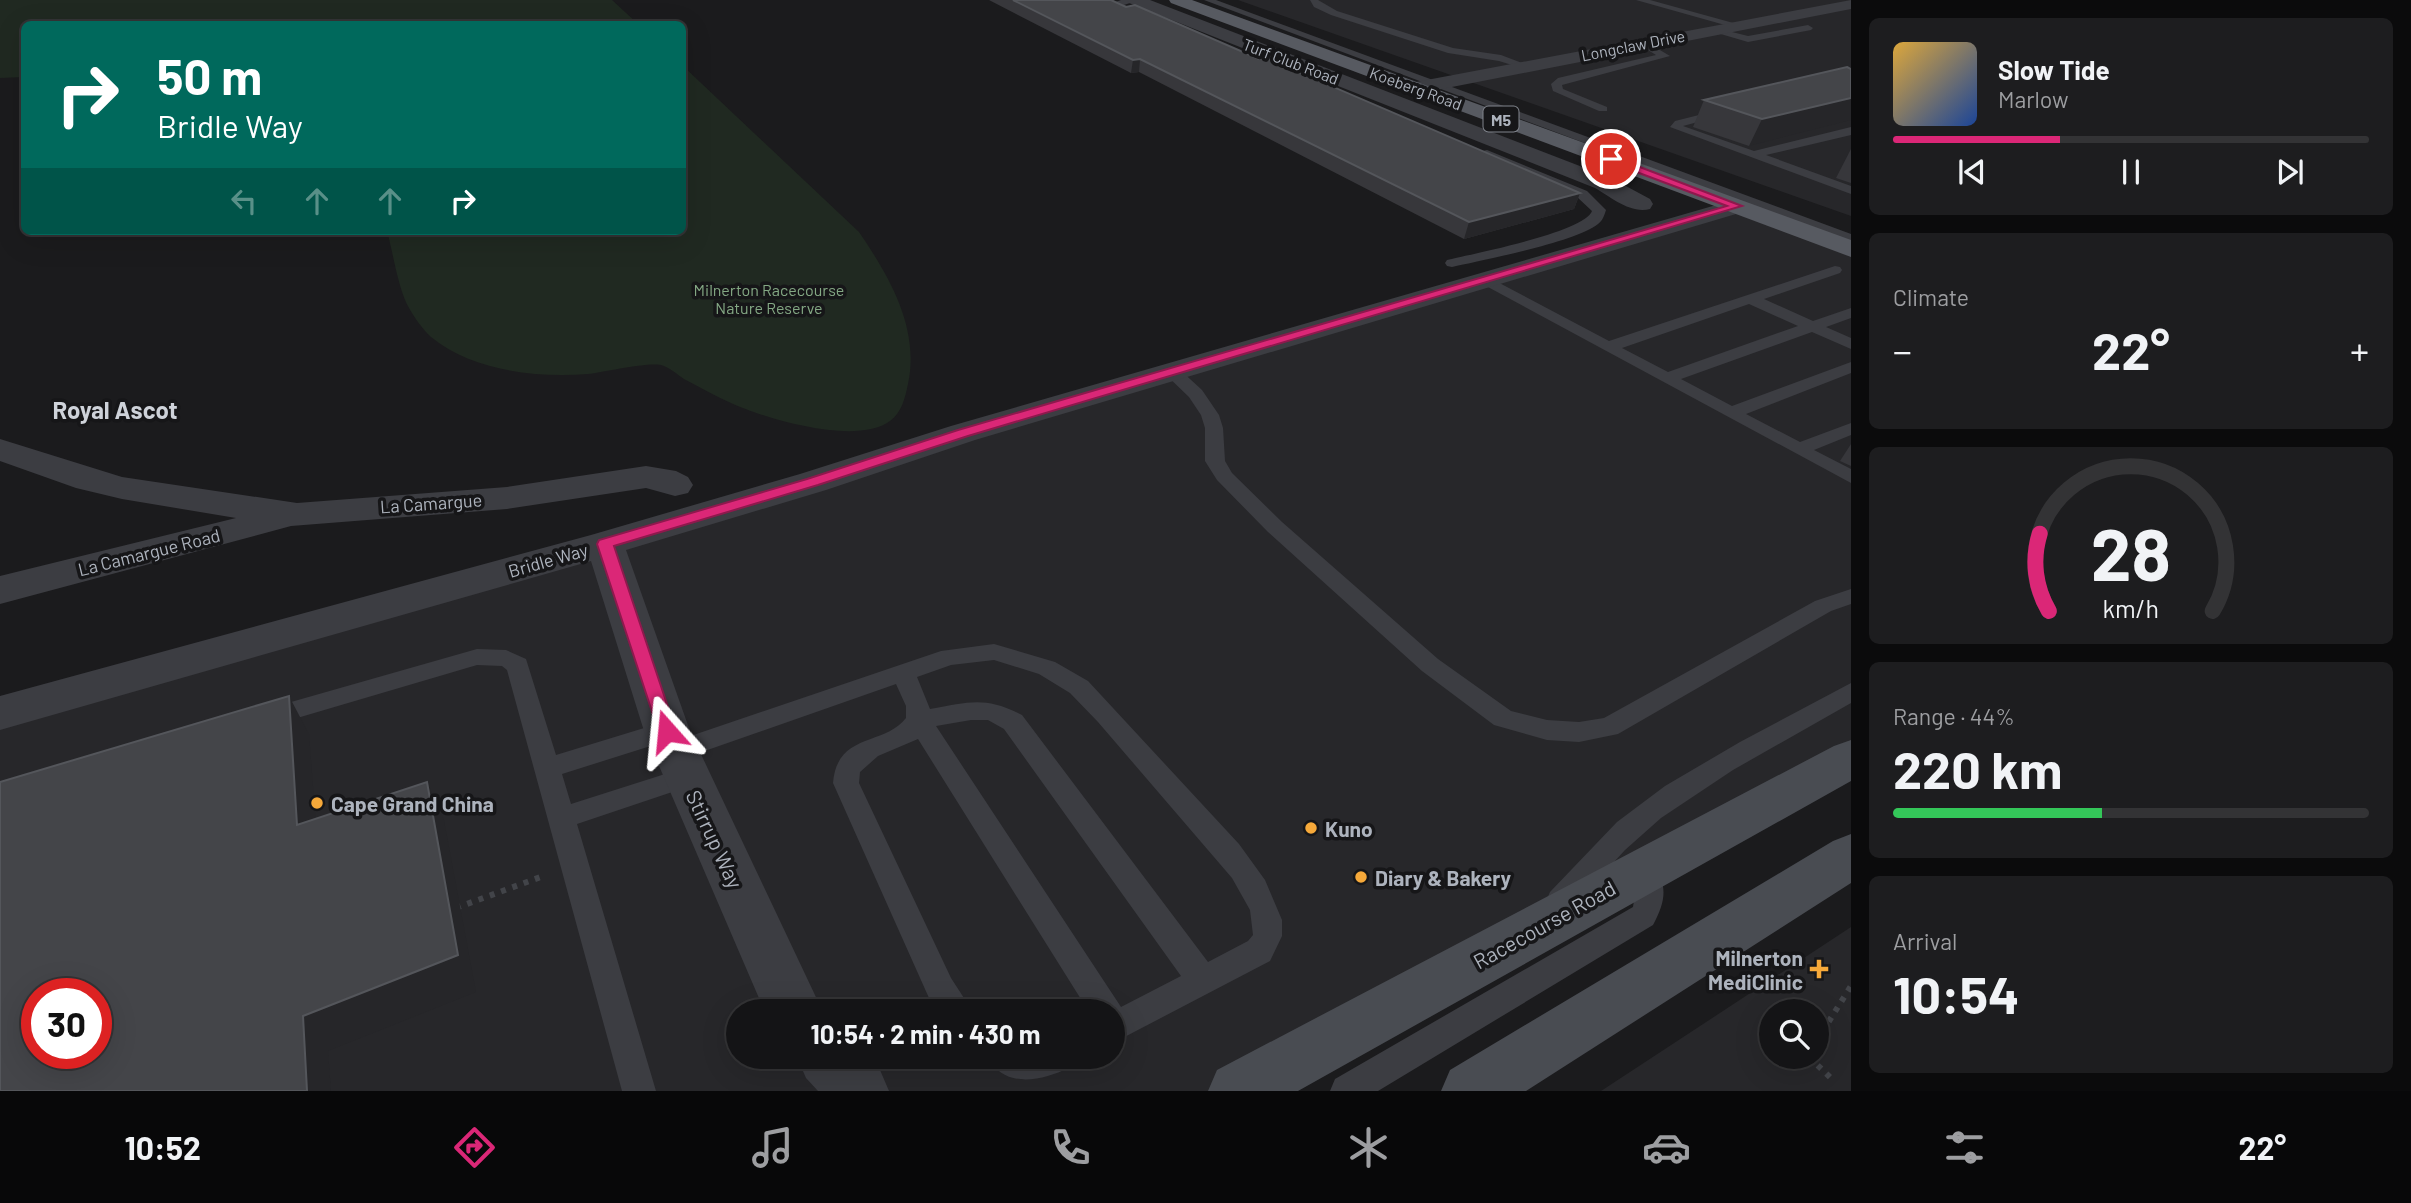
<!DOCTYPE html>
<html lang="en">
<head>
<meta charset="utf-8">
<style>
	body { margin:0; font-family:Barlow,sans-serif; background:#1d1d1f; color:#f1f3f6; height:100vh; display:flex; flex-direction:column; font-size:26px; white-space:nowrap }
	* { box-sizing:border-box; margin:0 }
	p { font-size:23px; color:#9d9ea1 }
	.icon { flex:none; width:38px; height:38px; fill:none; stroke:currentColor; stroke-width:2; stroke-linecap:round; stroke-linejoin:round }
	.map { position:relative; flex:1; overflow:hidden }
	.details { display:flex; flex-direction:column; gap:18px; padding:18px; background:#0b0b0c; width:560px }
	.details>* { flex:none }
	.guide { position:absolute; left:21px; top:21px; width:665px; height:214px; border-radius:10px; box-shadow:0 7px 28px #0002,0 0 0 2px #333335; background:#00695c; color:#fff; overflow:hidden }
	.fabs { position:absolute; left:1759px; top:999px; display:grid; gap:14px }
	.fabs a { display:grid; place-items:center; width:70px; height:70px; border-radius:50%; background:#141416; box-shadow:0 7px 28px #0002,0 0 0 2px #333335; font-size:35px }
	.speed { position:absolute; left:21px; top:978px; display:flex; gap:14px; font-size:35px; font-weight:700; text-align:center }
	.speed>* { display:grid; place-content:center; width:91px; height:91px; border-radius:50%; background:#141416; box-shadow:0 7px 28px #0002,0 0 0 2px #333335; line-height:1 }
	.speed .limit { border:10px solid #d22; background:#fff; color:#111 }
	.pin { position:absolute; display:grid; place-items:center; width:60px; height:60px; color:#fff; margin:-30px; border:4px solid #fff; border-radius:50%; box-shadow:0 2px 7px #0007 }
	.me { position:absolute; width:77px; margin:-38px; rotate:342deg; stroke-linejoin:round; filter:drop-shadow(0 0 5px #0008) }
	.turn { display:flex; align-items:center; gap:24px; height:147px; padding:0 21px; font-size:32px }
	.turn .icon { width:91px; height:91px; stroke-width:2.5 }
	.turn b { display:block; font-size:49px; line-height:60px }
	.lanes { display:flex; align-items:center; height:66px; padding:0 21px; background:#0003; justify-content:center; gap:35px; direction:ltr }
	.lanes .off { opacity:.35 }
	.big { font-size:52px; font-weight:700; line-height:1.1 }
	.details .card { flex:1; display:flex; flex-direction:column; justify-content:center; gap:10px; min-width:0; padding:0 24px; border-radius:10px; background:#1d1d1f }
	.details .dial { align-items:center; gap:0 }
	.dial svg { height:182px; overflow:visible; fill:none; stroke:#333335; stroke-width:7; stroke-linecap:round; text-anchor:middle }
	.dial text { fill:#f1f3f6; stroke:none }
	.song { display:flex; align-items:center; gap:21px }
	.cover { width:84px; height:84px; border-radius:10px; background:linear-gradient(135deg,hsl(40 70% 55%),hsl(220 70% 35%)) }
	.played { height:7px; border-radius:4px; background:linear-gradient(90deg,#db2777 35%,#333335 35%) }
	.keys { display:flex; justify-content:space-around; direction:ltr }
	.heat { display:flex; justify-content:space-between; align-items:center; font-size:38px; direction:ltr }
	.charge { height:10px; border-radius:5px; background:linear-gradient(90deg,#34c759 44%,#333335 0) }
	.trip { position:absolute; left:726px; top:999px; width:399px; height:70px; border-radius:35px; background:#141416; box-shadow:0 7px 28px #0002,0 0 0 2px #333335; font-weight:700; line-height:70px; text-align:center }
	.tab-bar { display:flex; height:112px; justify-content:space-around; align-items:center; background:#080809; color:#9d9ea1 }
	.tab-bar .icon { width:49px; height:49px }
	.tab-bar .active { color:#db2777 }
	.tab-bar b { font-size:32px; color:#f1f3f6 }
	main { display:flex; flex:1; min-height:0 }
	.map>svg:first-child { display:block }
</style>
</head>
<body>
<main>
<div class="map">
<svg width="1851" height="1091" viewBox="0 0 1851 1091">
	<rect width="100%" height="100%" fill="#1b1b1d"/>
	<path fill="#27272a" fill-rule="evenodd" d="M1238,0h613v216z
		M1737,206l114,43v510l-613,332h-1238v-378zM37,994h59v60h-59zM738,1012h375v45h-375z
		M1851,927v164h-250zM1771,1012h45v45h-45z"/>
	<path fill="#202921" d="M0,0h612l26,24h-614v53l-24,1z
		M683,66l176,166c30,44 61,96 49,152 -3,14 -6,28 -18,37 -34,25 -124,-2 -159,-18 -16,-7 -31,-16 -47,-24 -6,-4 -15,-12 -23,-14 -13,-3 -57,7 -73,9 -51,4 -116,-3 -157,-37 -8,-7 -17,-20 -22,-29 -11,-19 -16,-56 -22,-77h295z"/>
	<g fill="none" stroke-linecap="round" stroke-linejoin="round">
		<path stroke="#424449" stroke-width="6" stroke-dasharray="5 7" stroke-linecap="butt" d="M456,908l90,-33
			M1816,1042l35,-56
			M1809,1057l25,24"/>
		<path fill="#3c3d42" fill-rule="evenodd" d="M1121,0h18l-15,5 17,7 -8,2 -23,-10z
			M1204,0h12l635,234v9z
			M1310,0h8l19,11 116,37 48,7 29,11 -5,3 -26,-8 -51,-8 -117,-38 -17,-8z
			M1636,0h14l87,24 -5,3z
			M1808,25l5,3 -2,2 -63,12 -41,-12 5,-3 36,9z
			M1643,40l27,16 -108,29 1,4 44,18v4h-8l-46,-20 -2,-7 7,-6 98,-23 -16,-10v-4z
			M1723,109l6,3 -2,2 -44,12 71,25 97,-24v8l-85,20 85,31v8l-181,-67 5,-6z
			M1487,150l100,41 19,19c-2,6 -3,10 -8,14 -22,18 -115,36 -146,43l-5,-1 -2,-3 2,-3c25,-6 138,-28 145,-49l-15,-14 -94,-40v-6z
			M1835,266l5,1 2,3 -2,3 -76,26 49,22 38,-13v10l-25,9 25,11v11l-39,-17 -131,47 51,27 119,-44v11l-105,41 54,28 51,-19v12l-37,15 37,19v14l-376,-203 3,-3h10l121,64zM1749,304l49,22 -130,46 -46,-24z
			M1172,367l6,1 24,22 17,25 4,13 2,33 7,12 50,49 156,137 73,52 36,9 32,2 25,-4 211,-117 36,-12v15l-20,7 -213,123 -39,8 -32,-2 -53,-15 -72,-54 -154,-139 -51,-52 -12,-19v-33l-4,-13 -12,-18 -26,-25z
			M994,644l61,18 33,19 151,163 26,36 17,40v16l-12,25 -157,82v-31h-24l-171,-273 -40,17 -18,16 -1,11 92,195 22,34h-34l-10,-14 -96,-215c4,-51 52,-37 73,-65v-12l-10,-22 -220,77 -9,-3 -4,-7 4,-7 274,-93zM994,660l45,14 31,19 28,29 134,156 18,32 3,25 -5,6 -40,21 -186,-247c-37,-19 -52,-13 -92,-6l-13,-32 34,-12zM971,720h17l16,9 177,247 -60,31 -185,-281z
			M477,649l29,1 20,9 30,96 111,-34 9,3 4,7 -4,7 -114,36 9,30 116,-37 9,3 4,7 -4,7 -119,40 79,267h-34l-115,-421 -5,-4 -25,-1 -207,61 -9,-2 -3,-7 3,-7 9,-2z
			M1851,683v20l-118,67 -72,48 -36,32 -55,60 -10,4 -10,-4 -4,-9 4,-9 67,-70 48,-36 75,-44z
			M1643,858l10,3c15,25 13,40 0,64l-275,166h-48l5,-12 298,-172 3,-20 -7,-17 4,-9z
			M989,1057h84l-5,11c-25,13 -66,21 -79,-11z"/>
		<path fill="#3c3d42" fill-rule="evenodd" d="M1127,0h23l461,178 39,21 3,5 -3,5c-20,5 -39,-12 -55,-21l-466,-185z
			M1851,0v9l-435,85 -7,-2 -3,-4 3,-4 7,-2z
			M1737,199l9,2 3,5 -3,5 -771,229 -149,50 -200,60 64,181 133,281h-58l-121,-281 -53,-170 -591,169v-34l591,-161 209,-61 151,-48z
			M0,439l122,38 175,26 210,-16 139,-21 30,5 12,6 5,8 -5,8 -13,3 -29,-8 -139,21 -216,17 -291,78v-28l236,-58 -114,-19 -46,-11 -76,-27z
			M797,1057h71l12,13 9,21h-71l-12,-13z"/>
		<path fill="#494c52" fill-rule="evenodd" d="M1851,740v41l-553,310h-90l9,-21 617,-324z
			M1851,834v49l-325,208h-85l9,-21 383,-229z"/>
		<path fill="#575a61" fill-rule="evenodd" d="M1169,0h23l659,240v17l-680,-254z"/>
	</g>
	<path fill="#37373b" d="M989,0h122l148,59 321,134 -6,16 -110,30 -325,-167 -8,1z
		M1847,67l-98,79 -56,-19 11,-27z
		M1851,149v34l-15,-5z
		M1851,444v22l-11,-5z"/>
	<path fill="#262629" d="M1140,59l-1,13 -8,1 2,-13z
		M1851,98v22l-102,26 13,-27z
		M1580,193l-6,16 -110,30 5,-17z
		M289,696l20,38 10,129 -22,-38z
		M427,782l17,38 32,172 -148,59 3,40h-24l-4,-75z"/>
	<path fill="#444549" stroke="#54565b" stroke-width="2" fill-rule="evenodd" d="M1013,0h98l15,7 9,-2 124,54 7,-1 314,135 -111,29 -329,-163 -7,1z
		M1847,67l4,2v29l-89,21 -58,-19z
		M289,696l8,129 130,-43 31,173 -155,61 4,75h-307v-309zM37,994h59v60h-59z"/>
	<path fill="#db2777" stroke="#8e194d" stroke-width="2" d="M1611,156l131,50 -774,230 -150,49 -204,61 62,185 -3,5 -6,2 -7,-2 -63,-192 2,-4 208,-61 151,-49 769,-224 -120,-45v-4z"/>
	<g fill="#f6a93a" stroke="#161618" stroke-width="2.5">
		<circle cx="317" cy="803" r="7"/>
		<circle cx="1311" cy="828" r="7"/>
		<circle cx="1361" cy="877" r="7"/>
		<path d="M1815.5 958.5h7v7h7v7h-7v7h-7v-7h-7v-7h7z"/>
	</g>
	<g text-anchor="middle" dominant-baseline="central" stroke-width="7" stroke-linejoin="round" paint-order="stroke">
		<g font-size="16" fill="#adb3bd" stroke="#161618">
			<text transform="translate(1633 45) rotate(-11)">Longclaw Drive</text>
			<text transform="translate(1291 61) rotate(21)">Turf Club Road</text>
			<text transform="translate(1416 88) rotate(20)">Koeberg Road</text>
		</g>
		<rect fill="#161618" stroke="#80848c" stroke-width="2" x="1483.5" y="106.5" width="35" height="25" rx="5"/>
		<g font-size="16" font-weight="bold" fill="#adb3bd">
			<text x="1501" y="119">M5</text>
		</g>
		<g font-size="16" fill="#84a884" stroke="#161618">
			<text x="769" y="289">Milnerton Racecourse<tspan x="769" dy="18">Nature Reserve</tspan></text>
		</g>
		<g font-size="18" fill="#adb3bd" stroke="#161618">
			<text transform="translate(431 503) rotate(-4)">La Camargue</text>
			<text transform="translate(149 552) rotate(-14)">La Camargue Road</text>
			<text transform="translate(548 560) rotate(-16)">Bridle Way</text>
		</g>
		<g font-size="21" font-weight="bold" fill="#adb3bd" stroke="#161618" text-anchor="start">
			<text x="331" y="803">Cape Grand China</text>
			<text x="1325" y="828">Kuno</text>
			<text x="1375" y="877">Diary &amp; Bakery</text>
			<text x="1803" y="957" text-anchor="end">Milnerton<tspan x="1803" dy="24">MediClinic</tspan></text>
		</g>
		<g font-size="21" fill="#adb3bd" stroke="#161618">
			<text transform="translate(715 839) rotate(65)">Stirrup Way</text>
			<text transform="translate(1544 924) rotate(-29)">Racecourse Road</text>
		</g>
		<g font-size="24" font-weight="bold" fill="#ced2d9" stroke="#161618">
			<text x="115" y="409">Royal Ascot</text>
		</g>
	</g>
</svg>
<div class="fabs">
<a><svg class="icon" aria-label="search" viewBox="0 0 24 24"><circle cx="10" cy="10" r="6"/><path d="M15 15l6 6"/></svg></a>
</div>
<div class="speed"><div class="limit">30</div></div>
<div class="pin" style="left:1611px;top:159px;background:#d93025"><svg class="icon" aria-label="arrive" viewBox="0 0 24 24"><path d="M6 21V4h12l-3 4 3 4H6"/></svg></div>
<svg class="me" style="left:667px;top:731px" viewBox="-20 -20 40 40"><path d="M0-17L14 15 0 8-14 15z" fill="#db2777" stroke="#fff" stroke-width="4"/></svg>
<div class="trip">10:54 · 2 min · 430 m</div>
<div class="guide">
<div class="turn"><svg class="icon" aria-label="right" viewBox="0 0 24 24"><path d="M7 20v-9h11M14 6l5 5-5 5"/></svg><div><b>50 m</b>Bridle Way</div></div>
<div class="lanes"><svg class="icon off" aria-label="left" viewBox="0 0 24 24"><path d="M17 20v-9H6M10 6l-5 5 5 5"/></svg><svg class="icon off" aria-label="ahead" viewBox="0 0 24 24"><path d="M12 20V5M6 11l6-6 6 6"/></svg><svg class="icon off" aria-label="ahead" viewBox="0 0 24 24"><path d="M12 20V5M6 11l6-6 6 6"/></svg><svg class="icon" aria-label="right" viewBox="0 0 24 24"><path d="M7 20v-9h11M14 6l5 5-5 5"/></svg></div>
</div>
</div>
<section class="details">
<div class="card">
<div class="song"><i class="cover"></i><div><b>Slow Tide</b><p>Marlow</p></div></div>
<div class="played"></div>
<div class="keys"><svg class="icon" aria-label="previous" viewBox="0 0 24 24"><path d="M18 5L8 12l10 7zM5 5v14"/></svg><svg class="icon" aria-label="pause" viewBox="0 0 24 24"><path d="M8 5v14M16 5v14"/></svg><svg class="icon" aria-label="next" viewBox="0 0 24 24"><path d="M6 5l10 7-10 7zM19 5v14"/></svg></div>
</div>
<div class="card"><p>Climate</p>
<div class="heat"><a>−</a><b class="big">22°</b><a>+</a></div>
</div>
<div class="card dial"><svg viewBox="0 0 100 80">
<path d="M14 69A42 42 0 1 1 86 69"/>
<path d="M14 69A42 42 0 0 1 10 35" stroke="#db2777"/>
<text x="50" y="56" font-size="32" font-weight="700">28</text>
<text x="50" y="72" font-size="11">km/h</text>
</svg></div>
<div class="card"><p>Range · 44%</p><b class="big">220 km</b><div class="charge"></div></div>
<div class="card"><p>Arrival</p><b class="big">10:54</b></div>
</section>
</main>
<nav class="tab-bar">
<b>10:52</b>
<svg class="icon active" aria-label="directions" viewBox="0 0 24 24"><path d="M12 3l9 9-9 9-9-9zM9 14v-3h6M13 9l2 2-2 2"/></svg>
<svg class="icon" aria-label="music" viewBox="0 0 24 24"><path d="M9 18V5l10-2v13"/><circle cx="6" cy="18" r="3"/><circle cx="16" cy="16" r="3"/></svg>
<svg class="icon" aria-label="phone" viewBox="0 0 24 24"><path d="M5 4h4l2 5-3 2q2 4 5 5l2-3 5 2v4C11 20 4 13 5 4z"/></svg>
<svg class="icon" aria-label="climate" viewBox="0 0 24 24"><path d="M12 3v18M4 7l16 10M4 17L20 7"/></svg>
<svg class="icon" aria-label="car" viewBox="0 0 24 24"><path d="M5 17H2v-5l4-1 3-4h7l3 4 3 1v5h-3M9 17h6M6 11h13"/><circle cx="7" cy="17" r="2"/><circle cx="17" cy="17" r="2"/></svg>
<svg class="icon" aria-label="filters" viewBox="0 0 24 24"><path d="M4 7h16M4 17h16"/><circle cx="9" cy="7" r="2"/><circle cx="15" cy="17" r="2"/></svg>
<b>22°</b>
</nav>
</body>
</html>
